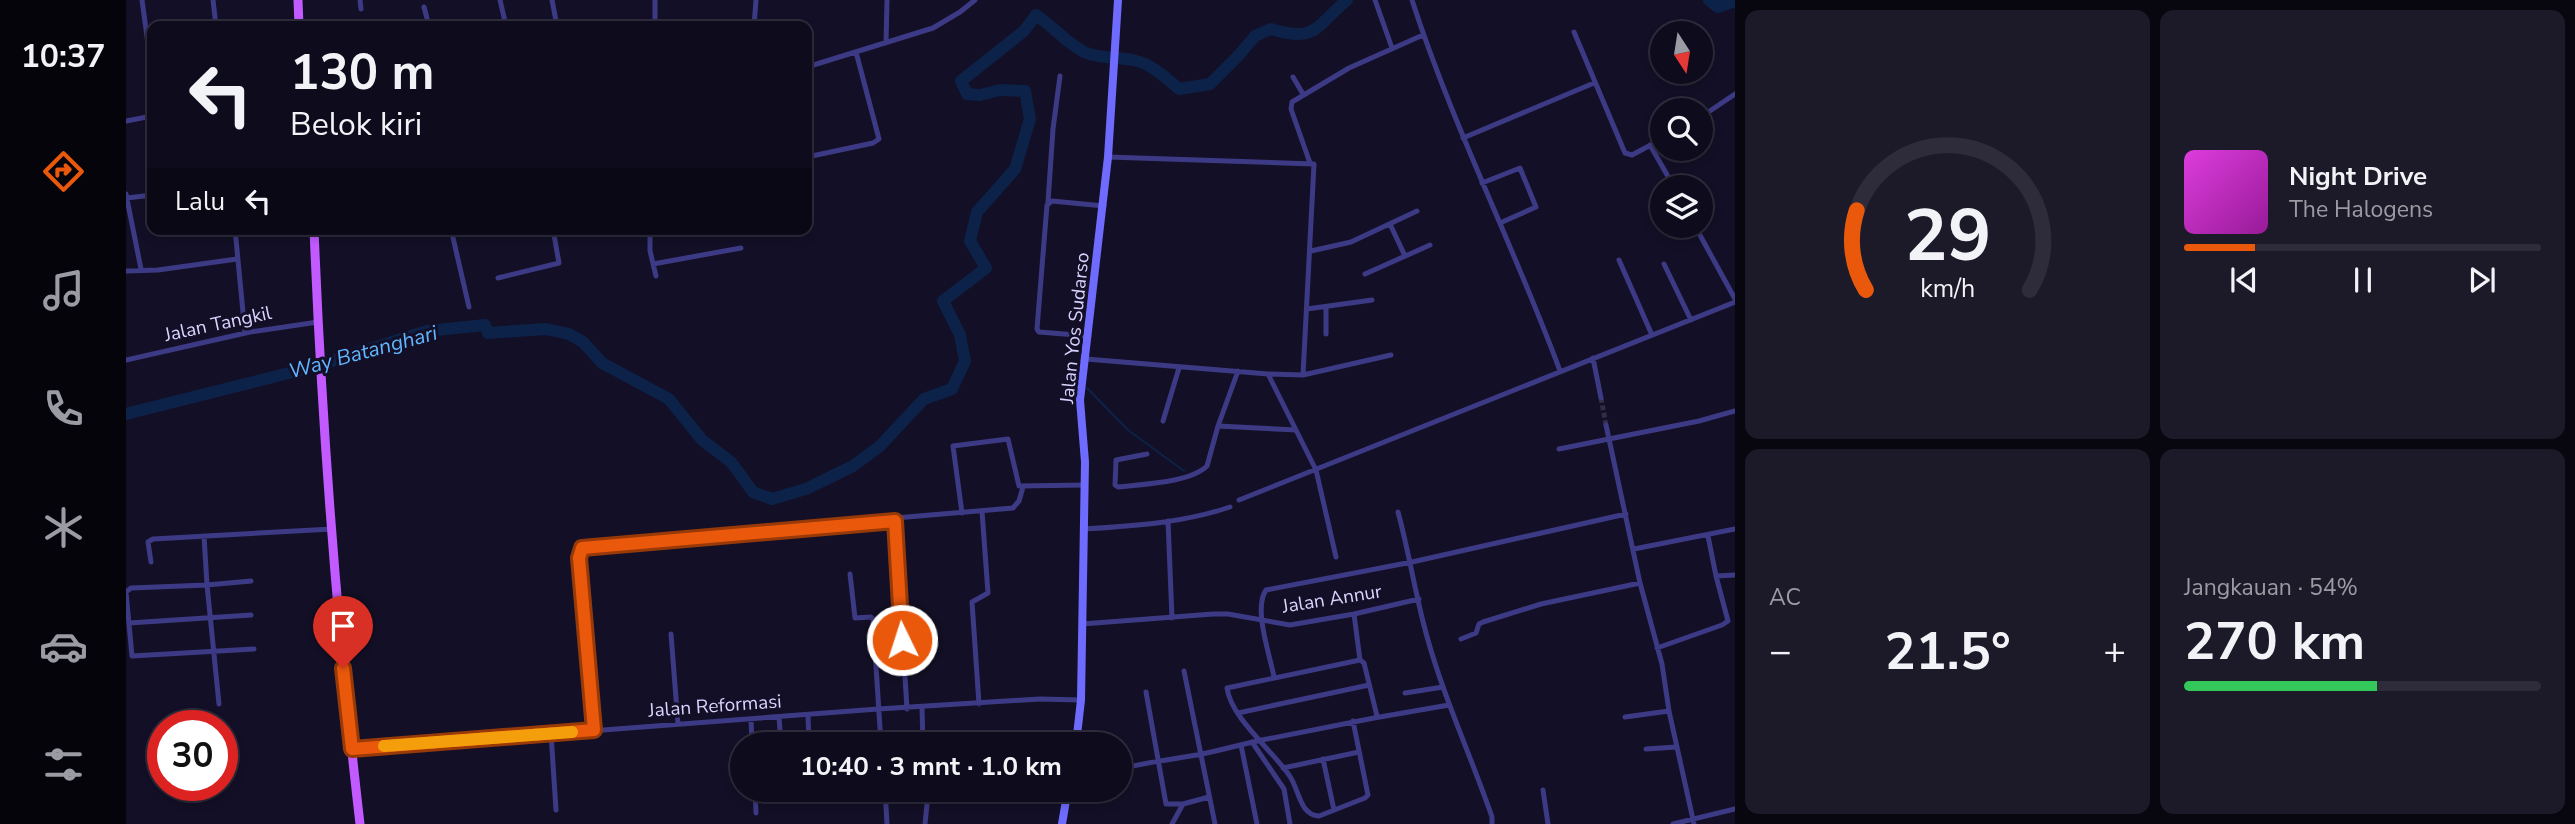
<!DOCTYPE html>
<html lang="id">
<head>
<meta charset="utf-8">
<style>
	body { margin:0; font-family:"Nunito Sans",sans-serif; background:#1c1929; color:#f1f3f6; height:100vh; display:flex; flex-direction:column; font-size:26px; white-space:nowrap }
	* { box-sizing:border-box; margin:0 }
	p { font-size:23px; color:#9b9ba3 }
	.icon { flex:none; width:38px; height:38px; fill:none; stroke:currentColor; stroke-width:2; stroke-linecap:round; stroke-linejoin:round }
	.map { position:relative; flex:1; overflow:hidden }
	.drawer { display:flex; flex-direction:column; gap:10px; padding:10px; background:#08060f; width:840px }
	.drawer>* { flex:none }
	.top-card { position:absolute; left:21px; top:21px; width:665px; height:214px; border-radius:14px; box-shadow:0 4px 10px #0003,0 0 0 2px #2e2b3b; background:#0e0b1c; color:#f1f3f6; overflow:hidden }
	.needle { width:46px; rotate:168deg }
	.tools { position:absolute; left:1524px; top:21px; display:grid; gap:14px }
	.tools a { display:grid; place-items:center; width:63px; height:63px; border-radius:50%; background:#0e0b1c; box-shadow:0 4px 10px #0003,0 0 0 2px #2e2b3b; font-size:35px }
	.speed { position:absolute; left:21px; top:710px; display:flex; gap:14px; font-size:35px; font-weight:700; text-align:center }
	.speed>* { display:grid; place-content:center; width:91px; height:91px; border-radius:50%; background:#0e0b1c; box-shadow:0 4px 10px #0003,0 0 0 2px #2e2b3b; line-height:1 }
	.speed .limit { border:10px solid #d22; background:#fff; color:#111 }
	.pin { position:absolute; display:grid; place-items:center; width:60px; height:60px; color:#fff; margin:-72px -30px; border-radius:50% 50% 50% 0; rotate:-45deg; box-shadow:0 0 7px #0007 }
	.pin .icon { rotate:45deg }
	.me { position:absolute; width:77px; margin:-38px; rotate:356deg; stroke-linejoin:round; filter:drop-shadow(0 0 5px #0008) }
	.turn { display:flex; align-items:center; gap:24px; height:147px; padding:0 28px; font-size:32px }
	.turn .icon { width:91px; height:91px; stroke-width:2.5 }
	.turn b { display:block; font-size:49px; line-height:60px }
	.then { display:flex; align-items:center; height:66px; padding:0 28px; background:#0003; gap:14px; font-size:26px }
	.big { font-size:52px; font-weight:700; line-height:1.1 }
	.drawer .widget { flex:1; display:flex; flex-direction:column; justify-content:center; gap:10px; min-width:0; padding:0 24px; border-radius:14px; background:#1c1929 }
	.drawer .dial { align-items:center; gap:0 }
	.dial svg { height:182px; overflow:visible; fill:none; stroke:#2e2b3b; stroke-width:7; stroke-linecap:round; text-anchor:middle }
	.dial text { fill:#f1f3f6; stroke:none }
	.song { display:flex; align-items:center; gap:21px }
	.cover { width:84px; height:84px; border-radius:10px; background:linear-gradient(135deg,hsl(300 70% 55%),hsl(300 70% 35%)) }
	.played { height:7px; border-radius:4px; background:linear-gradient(90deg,#ea580c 20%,#2e2b3b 20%) }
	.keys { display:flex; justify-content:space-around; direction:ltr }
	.heat { display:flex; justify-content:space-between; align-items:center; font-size:38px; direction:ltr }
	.charge { height:10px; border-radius:5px; background:linear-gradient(90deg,#34c759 54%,#2e2b3b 0) }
	.drawer .tiles { flex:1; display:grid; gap:10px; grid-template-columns:repeat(2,1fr) }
	.trip { position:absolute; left:604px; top:732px; width:402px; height:70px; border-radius:35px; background:#0e0b1c; box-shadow:0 4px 10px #0003,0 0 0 2px #2e2b3b; font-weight:700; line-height:70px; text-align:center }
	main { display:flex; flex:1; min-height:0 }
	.tab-bar { display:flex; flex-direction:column; width:126px; justify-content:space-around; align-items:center; background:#06040b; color:#9b9ba3 }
	.tab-bar .icon { width:49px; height:49px }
	.tab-bar .active { color:#ea580c }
	.tab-bar b { font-size:32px; color:#f1f3f6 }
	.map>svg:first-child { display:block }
</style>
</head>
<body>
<main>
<nav class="tab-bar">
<b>10:37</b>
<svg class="icon active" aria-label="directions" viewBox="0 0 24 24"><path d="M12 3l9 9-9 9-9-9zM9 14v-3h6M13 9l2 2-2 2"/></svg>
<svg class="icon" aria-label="music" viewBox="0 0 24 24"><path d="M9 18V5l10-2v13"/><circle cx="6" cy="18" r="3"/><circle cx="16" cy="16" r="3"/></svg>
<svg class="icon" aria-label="phone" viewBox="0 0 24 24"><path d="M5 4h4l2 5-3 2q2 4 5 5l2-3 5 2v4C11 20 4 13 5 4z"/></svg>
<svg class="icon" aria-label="climate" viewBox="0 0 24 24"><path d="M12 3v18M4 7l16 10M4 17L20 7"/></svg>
<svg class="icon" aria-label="car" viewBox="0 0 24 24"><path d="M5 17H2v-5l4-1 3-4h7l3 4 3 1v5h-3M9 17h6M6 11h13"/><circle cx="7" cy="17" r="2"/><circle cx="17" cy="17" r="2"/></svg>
<svg class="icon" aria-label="filters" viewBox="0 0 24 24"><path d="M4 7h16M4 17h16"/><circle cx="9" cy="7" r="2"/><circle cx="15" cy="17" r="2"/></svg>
</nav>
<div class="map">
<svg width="1609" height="824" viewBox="0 0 1609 824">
	<rect width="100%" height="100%" fill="#130f26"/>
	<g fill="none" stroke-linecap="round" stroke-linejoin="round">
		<path stroke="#0c2248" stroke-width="2" d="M961,388l41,42 56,41"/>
		<path stroke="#0c2248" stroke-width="12" d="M1583,0l9,7 17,-6
			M0,414l187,-47 114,-36 58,-6 3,8 58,-4 23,5 14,8 19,21 67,36 33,41 29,22 22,30 19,7 34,-10 47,-23 27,-20 44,-47 28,-10 13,-28 -5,-26 -17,-34 43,-33 -16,-27 7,-29 38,-43 15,-50 -5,-28 -25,-1 -20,5 -13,-1 -6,-13 63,-50 12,-16c18,12 29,27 48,37 16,7 32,5 49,8 19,4 32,17 46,29l31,-5 29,-29 16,-19 16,-7c45,14 44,-2 76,-29"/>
		<path stroke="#312d47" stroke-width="5" stroke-dasharray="5 2.5" stroke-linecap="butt" d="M1475,398l5,27"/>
		<path stroke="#3d3a85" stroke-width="5" d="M16,0l6,44
			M87,0l3,26
			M234,0l1,9
			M374,0l6,26
			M426,0l5,26
			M1249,0l17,48
			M1286,0c41,127 102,246 148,371
			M298,7l5,19
			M529,26v-26
			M628,26l2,-26
			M1448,32l51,121 7,2 30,-16
			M760,43l1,-43
			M681,67l126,-39 27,-16 15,-12
			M1167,77l10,17
			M1575,117l34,-23
			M0,121l26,-5
			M1337,138l131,-55
			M1524,145l24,42
			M681,157l66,-14 6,-4 -23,-87
			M982,157l206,7 -11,211
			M1184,163l-19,-54 1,-7 57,-34 74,-33
			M1356,183l38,-15 16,39 -36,16
			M0,194l15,75
			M1,198l25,-3
			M922,202l5,-73 7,-53
			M1264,224l15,32
			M1569,226l40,73
			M109,229l10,104
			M325,229l18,78
			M524,229v22l6,25
			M1185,251l40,-9 66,-31
			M1493,260l33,75
			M527,264l88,-16
			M1538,264l27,56
			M0,271l32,-1 79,-11
			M1239,274l65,-29
			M372,278l61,-15 -6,-34
			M1181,309l65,-9
			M1200,334v-27
			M963,336l-50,-4 -2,-3 10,-124 5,-4 52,5
			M1467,358l8,40
			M960,359l182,15 48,96 20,87
			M0,360l124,-28 68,-10
			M1112,371l-20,55 78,4
			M1142,374l35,1 88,-20
			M1037,421l16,-53
			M1480,425l34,158 22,81 7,47 25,113
			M1433,449l140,-28 36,-10
			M1021,454l-31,6 -1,25 3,2c23,-3 72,-4 89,-21l11,-40
			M1113,500l496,-198
			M1272,512c11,40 17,81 28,121 17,63 45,123 66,184v7
			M836,513l-9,-67 55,-7 11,47 66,-1
			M1042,521l4,97
			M958,529c48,-3 100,-6 146,-22
			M78,536l3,49 12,119
			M1582,536l8,40 19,-1
			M1508,549l101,-20
			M25,562l-3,-20 5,-3 179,-10
			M724,574l5,44 16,-1 2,2 8,125
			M125,581l-44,4 -76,3 -5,4 6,64 122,-7
			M1228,614l6,46
			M3,623l122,-8
			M956,624l131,-10h15l62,11 64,-11 65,-15
			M545,634l7,90
			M1335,639l15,-6 3,-9 4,-2 58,-18 99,-21
			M1531,648l65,-23 6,-4 -12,-45
			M1058,671l31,153
			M1148,677c-4,-22 -21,-68 -8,-87l146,-28 214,-48
			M1020,692l20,112h17
			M1279,693l38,-6
			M853,704l-7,-102 16,-9 -6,-82
			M796,708l1,36
			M781,709l-12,-191 118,-10 6,-7 4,-14
			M1112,713l131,-28
			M682,715l1,29
			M653,717l2,27
			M1499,717l44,-6
			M1248,718l75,-13
			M625,719l1,25
			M468,730l-15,-172 3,-10 313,-27
			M425,733l5,77
			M1126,742l32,47 6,35
			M1115,745l16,79
			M226,749l526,-40 162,-10 41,1
			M1520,749l30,-2
			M1197,759l11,51
			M1157,768l76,-16
			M994,769c27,-7 55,-10 82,-15 20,-4 40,-10 60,-14l112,-22 3,-2 -13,-53 -4,-3 -133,28c4,30 45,62 62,87 10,13 10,40 30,41l46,-18 3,-3 -15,-74
			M629,789l1,24
			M759,789l2,35
			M1417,790l5,34
			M799,824l2,-20 -1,-15
			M1046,824l11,-20 26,-7
			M1547,824l62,-15"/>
		<path stroke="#6f6bff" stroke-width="8" d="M950,744l5,-44 4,-238 -5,-62 28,-243 10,-157
			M936,824l6,-35"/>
		<path stroke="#c25bff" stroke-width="9" d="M172,0l1,26
			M188,229c8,199 23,398 46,595"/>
	</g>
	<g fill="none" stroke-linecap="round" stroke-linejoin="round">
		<g stroke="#983908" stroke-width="18">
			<path id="route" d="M217,668l9,81 242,-19 -15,-172 3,-10 313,-27 7,119"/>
		</g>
		<use href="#route" stroke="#ea580c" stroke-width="12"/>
		<path stroke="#f59e0b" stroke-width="12" d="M258,746l188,-14"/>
	</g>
	<g text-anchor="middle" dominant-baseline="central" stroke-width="6" stroke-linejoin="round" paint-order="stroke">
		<g font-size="19" fill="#d9d4ff" stroke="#130f26">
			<text transform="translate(92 324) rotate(-12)">Jalan Tangkil</text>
			<text transform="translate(949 328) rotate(-84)">Jalan Yos Sudarso</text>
			<text transform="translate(1206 599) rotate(-9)">Jalan Annur</text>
			<text transform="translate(589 706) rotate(-4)">Jalan Reformasi</text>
		</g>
		<g font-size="21" font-style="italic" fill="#62b6ff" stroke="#130f26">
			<text transform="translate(237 352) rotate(-15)">Way Batanghari</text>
		</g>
	</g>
</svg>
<div class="tools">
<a><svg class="needle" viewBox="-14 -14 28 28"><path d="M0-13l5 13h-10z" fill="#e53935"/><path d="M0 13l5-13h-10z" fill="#9b9ba3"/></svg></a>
<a><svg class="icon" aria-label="search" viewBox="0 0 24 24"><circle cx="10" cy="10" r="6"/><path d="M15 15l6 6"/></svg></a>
<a><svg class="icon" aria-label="layers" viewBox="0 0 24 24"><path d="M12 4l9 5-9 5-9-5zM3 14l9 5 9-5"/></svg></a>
</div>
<div class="speed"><div class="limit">30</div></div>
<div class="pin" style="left:217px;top:668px;background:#d93025"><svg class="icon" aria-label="arrive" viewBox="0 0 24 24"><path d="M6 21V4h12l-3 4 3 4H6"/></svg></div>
<svg class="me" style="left:776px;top:640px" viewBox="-20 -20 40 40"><circle r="17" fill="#ea580c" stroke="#fff" stroke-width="3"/><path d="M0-11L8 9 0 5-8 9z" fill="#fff"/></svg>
<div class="trip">10:40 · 3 mnt · 1.0 km</div>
<div class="top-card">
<div class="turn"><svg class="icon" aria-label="left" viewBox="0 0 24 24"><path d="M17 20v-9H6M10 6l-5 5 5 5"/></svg><div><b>130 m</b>Belok kiri</div></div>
<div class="then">Lalu<svg class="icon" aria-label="left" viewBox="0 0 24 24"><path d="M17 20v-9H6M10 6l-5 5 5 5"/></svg></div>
</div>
</div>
<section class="drawer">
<div class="tiles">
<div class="widget dial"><svg viewBox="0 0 100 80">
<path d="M14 69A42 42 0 1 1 86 69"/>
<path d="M14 69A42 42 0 0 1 10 34" stroke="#ea580c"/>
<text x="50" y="56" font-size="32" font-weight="700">29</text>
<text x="50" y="72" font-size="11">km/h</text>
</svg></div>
<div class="widget">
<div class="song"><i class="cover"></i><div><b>Night Drive</b><p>The Halogens</p></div></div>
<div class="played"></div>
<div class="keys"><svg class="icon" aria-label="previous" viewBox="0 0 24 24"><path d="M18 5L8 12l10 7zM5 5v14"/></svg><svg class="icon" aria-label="pause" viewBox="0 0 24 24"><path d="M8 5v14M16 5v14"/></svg><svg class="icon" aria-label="next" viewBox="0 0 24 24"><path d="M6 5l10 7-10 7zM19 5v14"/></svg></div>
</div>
<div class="widget"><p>AC</p>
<div class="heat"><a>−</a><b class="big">21.5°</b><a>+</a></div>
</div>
<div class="widget"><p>Jangkauan · 54%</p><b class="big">270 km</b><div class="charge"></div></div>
</div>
</section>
</main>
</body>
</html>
